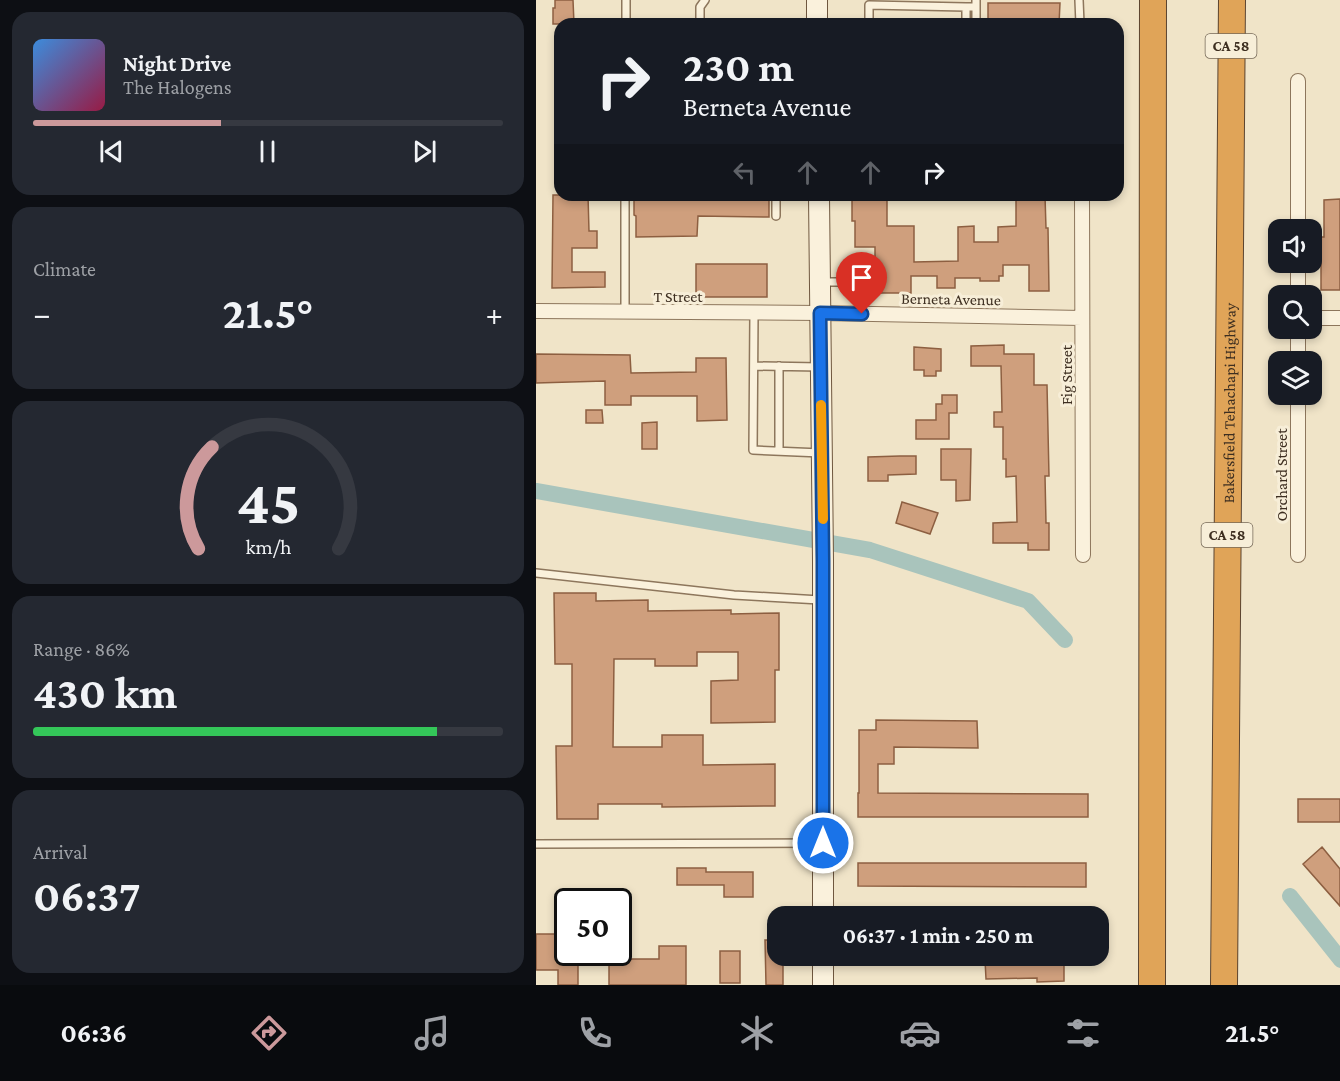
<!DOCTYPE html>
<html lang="en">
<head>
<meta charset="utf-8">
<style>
	body { margin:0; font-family:"Crimson Pro",serif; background:#242831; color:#f1f3f6; height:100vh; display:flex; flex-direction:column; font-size:22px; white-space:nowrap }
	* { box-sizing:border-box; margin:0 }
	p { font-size:20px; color:#9ea1a6 }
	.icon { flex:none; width:33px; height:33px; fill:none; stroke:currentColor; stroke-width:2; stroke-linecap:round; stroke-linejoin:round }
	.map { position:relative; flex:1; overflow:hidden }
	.sheet { display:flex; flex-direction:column; gap:12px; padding:12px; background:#0d0f14; width:536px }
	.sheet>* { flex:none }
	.guide { position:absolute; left:18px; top:18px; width:570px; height:183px; border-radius:18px; box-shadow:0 3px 9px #0003; background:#171b24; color:#f1f3f6; overflow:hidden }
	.tools { position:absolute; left:732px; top:219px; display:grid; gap:12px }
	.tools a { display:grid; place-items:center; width:54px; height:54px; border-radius:12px; background:#171b24; box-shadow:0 3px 9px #0003; font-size:30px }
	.speed { position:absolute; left:18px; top:888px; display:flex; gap:12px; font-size:30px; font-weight:700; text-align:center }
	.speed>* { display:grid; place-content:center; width:78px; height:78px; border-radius:50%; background:#171b24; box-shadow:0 3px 9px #0003; line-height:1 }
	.speed .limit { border:3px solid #111; border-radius:9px; background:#fff; color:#111 }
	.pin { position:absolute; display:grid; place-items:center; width:51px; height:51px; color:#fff; margin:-62px -26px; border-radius:50% 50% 50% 0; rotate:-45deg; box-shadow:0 0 6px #0007 }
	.pin .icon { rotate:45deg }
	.me { position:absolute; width:66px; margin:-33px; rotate:0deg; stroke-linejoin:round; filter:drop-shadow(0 0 4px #0008) }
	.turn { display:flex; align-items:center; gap:21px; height:126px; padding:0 30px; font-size:27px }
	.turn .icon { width:78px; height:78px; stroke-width:2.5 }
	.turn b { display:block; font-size:42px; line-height:51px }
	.lanes { display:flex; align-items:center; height:57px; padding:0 30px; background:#0003; justify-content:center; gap:30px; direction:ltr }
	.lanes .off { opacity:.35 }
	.big { font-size:45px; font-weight:700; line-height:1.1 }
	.sheet .card { flex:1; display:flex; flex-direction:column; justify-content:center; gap:9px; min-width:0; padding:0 21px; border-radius:18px; background:#242831 }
	.sheet .dial { align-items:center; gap:0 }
	.dial svg { height:156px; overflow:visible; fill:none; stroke:#363941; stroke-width:7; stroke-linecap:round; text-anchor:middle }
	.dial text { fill:#f1f3f6; stroke:none }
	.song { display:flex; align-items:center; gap:18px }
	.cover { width:72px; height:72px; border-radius:9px; background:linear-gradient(135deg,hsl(210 70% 55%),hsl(340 70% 35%)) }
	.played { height:6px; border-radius:3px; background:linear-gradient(90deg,#cc999b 40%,#363941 40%) }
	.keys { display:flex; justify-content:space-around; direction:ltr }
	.heat { display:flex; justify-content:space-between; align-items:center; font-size:33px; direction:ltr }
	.charge { height:9px; border-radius:4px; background:linear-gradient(90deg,#34c759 86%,#363941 0) }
	.trip { position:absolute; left:231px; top:906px; width:342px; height:60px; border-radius:18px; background:#171b24; box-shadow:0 3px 9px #0003; font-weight:700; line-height:60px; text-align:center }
	.tabs { display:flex; height:96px; justify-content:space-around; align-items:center; background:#090b0e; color:#9ea1a6 }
	.tabs .icon { width:42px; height:42px }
	.tabs .current { color:#cc999b }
	.tabs b { font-size:27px; color:#f1f3f6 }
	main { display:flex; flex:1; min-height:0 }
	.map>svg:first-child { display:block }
</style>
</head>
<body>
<main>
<section class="sheet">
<div class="card">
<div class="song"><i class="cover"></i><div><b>Night Drive</b><p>The Halogens</p></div></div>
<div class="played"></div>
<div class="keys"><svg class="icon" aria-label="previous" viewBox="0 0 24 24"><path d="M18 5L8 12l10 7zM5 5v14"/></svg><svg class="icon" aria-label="pause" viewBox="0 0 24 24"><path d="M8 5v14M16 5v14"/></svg><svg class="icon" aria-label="next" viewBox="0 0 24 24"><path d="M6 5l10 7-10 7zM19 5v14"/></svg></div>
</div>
<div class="card"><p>Climate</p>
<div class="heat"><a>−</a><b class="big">21.5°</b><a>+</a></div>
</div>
<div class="card dial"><svg viewBox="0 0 100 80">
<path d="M14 69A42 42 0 1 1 86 69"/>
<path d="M14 69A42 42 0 0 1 21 17" stroke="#cc999b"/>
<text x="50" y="56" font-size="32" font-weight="700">45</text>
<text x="50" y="72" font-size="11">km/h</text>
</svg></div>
<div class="card"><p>Range · 86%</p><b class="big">430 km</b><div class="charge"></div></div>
<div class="card"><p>Arrival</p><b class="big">06:37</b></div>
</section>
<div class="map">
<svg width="805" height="985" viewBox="0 0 805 985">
	<rect width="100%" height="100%" fill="#f0e4c8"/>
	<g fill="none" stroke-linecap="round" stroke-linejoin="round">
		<path stroke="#a9c4bc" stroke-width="16" d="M0,491l334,59 158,51 37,39
			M754,896l51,64"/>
	</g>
	<path fill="#cf9f7d" stroke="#8d5f41" stroke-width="1.5" d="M19,0h18l1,24h-21v-16h2z
		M452,3h72l-1,21h-71z
		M17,195h35l1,36h8v17h-25v24h33v15l-53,1z
		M98,195h135v22l-71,-1 -1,20 -61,1v-21l-2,-1z
		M316,195h35v31h27v36l44,-1v-34l16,-1v16h24v-15l18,-1v-30h29l1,32h2l1,63h-20v-26h-26v11h-4v5h-19v-3h-25v10h-18v-12h-26v17h-41v-16h5v-30h-20v-26h-3z
		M804,199v91h-19v-53h3v-37z
		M160,264h71v33h-71z
		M468,345v9h30v31h13l2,91h-4l1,47h3v27h-21v-7h-35v-20l24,-1 -1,-46 -10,1v-18h-3v-32h-9v-15h8l-1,-46h-30v-20z
		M378,347l27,2v22h-5v5h-12v-6h-10z
		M0,354l94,1 1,18 65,-1v-14h30l1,62 -30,1v-25h-66v9h-26v-24l-69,2z
		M406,395h15v18h-8v26h-33v-19h20v-16h6z
		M50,410h16l1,13h-17z
		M121,422v27h-15v-26z
		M405,449h30l-1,51 -14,1v-21h-15z
		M364,456h16v18l-28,1v6h-20v-24z
		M366,502l36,11 -8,21 -34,-11z
		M18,593h42v8l52,-1v11l83,-1v4l48,-1v57h-4v52l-64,1v-42l27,-1v-28h-41v14h-42v-7h-41l-1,88h49v-12h41v30l72,-1v42l-113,1v-3h-64v15h-41l-1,-73h16v-82h-17z
		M340,720l101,1 1,27 -84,-1v17h-16v29l210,1v23h-230v-24h1v-63h17z
		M762,799h42v23h-42z
		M786,847l18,22v37l-37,-42z
		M322,863h228v24l-228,-1z
		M141,868h29v4h47v25h-29v-12h-47z
		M0,934h32v18h3v12h7v21h-20v-15h-22z
		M229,940h13v16h5v29h-17z
		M123,946h27v39h-77v-26h50z
		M184,951h20v32h-20z
		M459,956h12v3l34,-1v-2h21v7h2v18l-27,1v-4l-51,1 -1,-19h10z"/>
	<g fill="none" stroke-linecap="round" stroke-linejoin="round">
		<g stroke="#8d765c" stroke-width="10">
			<path id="lane" d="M543,0l1,24
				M430,7h10v-7
				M440,23v-16
				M90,24v-24
				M164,24v-17l5,-7
				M333,24v-19l97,2v17
				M240,216v-21
				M286,282h41l-1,32
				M89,312v-117
				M218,313l-1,137 68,3
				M218,366l66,1
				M243,366v85
				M0,573l198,22 86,5
				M0,844l284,-1"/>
		</g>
		<g stroke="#8d765c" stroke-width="16">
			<path id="street" d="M762,81v149
				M546,195l1,360
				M762,262v34
				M0,311l284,2 262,5
				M776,318h29
				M762,328v34
				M762,394v161"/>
		</g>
		<g stroke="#6f573f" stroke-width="22">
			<path id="secondary" d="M281,0v24
				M283,195l4,366v355
				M287,985v-29"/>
		</g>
		<g stroke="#5b4430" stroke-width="28">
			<g id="highway">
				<path d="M616,985l1,-985"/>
				<path id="s1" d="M688,985l8,-985"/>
			</g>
		</g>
		<use href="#lane" stroke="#faf1dc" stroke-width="7"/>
		<use href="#street" stroke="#faf1dc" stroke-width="14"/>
		<use href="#secondary" stroke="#faf1dc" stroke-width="20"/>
		<use href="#highway" stroke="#e0a458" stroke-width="26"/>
	</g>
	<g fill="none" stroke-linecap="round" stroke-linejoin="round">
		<g stroke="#114b97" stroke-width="15">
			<path id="route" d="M287,843v-282l-3,-248 42,1"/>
		</g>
		<use href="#route" stroke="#1a73e8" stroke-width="10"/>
		<path stroke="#f59e0b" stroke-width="10" d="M285,405l2,114"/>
	</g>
	<g text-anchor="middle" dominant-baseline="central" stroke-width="6" stroke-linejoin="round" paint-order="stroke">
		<g fill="#f7eed8" stroke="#756857" stroke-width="1.5">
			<rect x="669.5" y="34" width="51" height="24" rx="4.5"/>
			<rect x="665.5" y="523" width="51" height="24" rx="4.5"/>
		</g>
		<g font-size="15" font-weight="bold" fill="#3d2e20">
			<text x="695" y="46">CA 58</text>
			<text x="691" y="535">CA 58</text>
		</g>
		<g font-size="16" fill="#3d2e20" stroke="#f7eed8">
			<text x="142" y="296">T Street</text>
			<text transform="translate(415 299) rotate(1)">Berneta Avenue</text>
			<text transform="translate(530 375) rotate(-90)">Fig Street</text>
			<text stroke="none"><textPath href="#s1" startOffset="582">Bakersfield Tehachapi Highway</textPath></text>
			<text transform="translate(745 475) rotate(-90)">Orchard Street</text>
		</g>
	</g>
</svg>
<div class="tools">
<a><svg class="icon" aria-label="sound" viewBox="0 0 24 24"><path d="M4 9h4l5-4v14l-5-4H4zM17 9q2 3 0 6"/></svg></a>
<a><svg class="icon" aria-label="search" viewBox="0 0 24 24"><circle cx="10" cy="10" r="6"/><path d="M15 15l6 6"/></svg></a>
<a><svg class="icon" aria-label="layers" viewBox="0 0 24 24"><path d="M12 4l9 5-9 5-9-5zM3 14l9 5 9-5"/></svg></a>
</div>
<div class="speed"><div class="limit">50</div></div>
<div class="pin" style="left:326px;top:314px;background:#d93025"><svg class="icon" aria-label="arrive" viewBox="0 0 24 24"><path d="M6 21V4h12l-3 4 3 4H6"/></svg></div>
<svg class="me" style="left:287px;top:843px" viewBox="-20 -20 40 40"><circle r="17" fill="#1a73e8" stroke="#fff" stroke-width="3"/><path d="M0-11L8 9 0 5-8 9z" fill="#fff"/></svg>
<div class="trip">06:37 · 1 min · 250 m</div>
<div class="guide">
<div class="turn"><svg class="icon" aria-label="right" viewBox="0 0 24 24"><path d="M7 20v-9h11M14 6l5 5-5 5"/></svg><div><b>230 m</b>Berneta Avenue</div></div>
<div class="lanes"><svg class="icon off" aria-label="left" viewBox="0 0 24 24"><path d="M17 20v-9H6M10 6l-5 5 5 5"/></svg><svg class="icon off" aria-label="ahead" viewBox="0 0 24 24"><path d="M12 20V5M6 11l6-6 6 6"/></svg><svg class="icon off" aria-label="ahead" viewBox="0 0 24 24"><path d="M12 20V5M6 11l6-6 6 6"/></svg><svg class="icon" aria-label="right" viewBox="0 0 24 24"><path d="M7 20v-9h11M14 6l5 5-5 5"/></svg></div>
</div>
</div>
</main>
<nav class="tabs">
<b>06:36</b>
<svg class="icon current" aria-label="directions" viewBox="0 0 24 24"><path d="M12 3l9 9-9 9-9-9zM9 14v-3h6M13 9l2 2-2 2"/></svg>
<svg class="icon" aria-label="music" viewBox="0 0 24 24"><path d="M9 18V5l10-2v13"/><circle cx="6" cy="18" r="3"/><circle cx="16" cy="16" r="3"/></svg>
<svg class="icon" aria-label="phone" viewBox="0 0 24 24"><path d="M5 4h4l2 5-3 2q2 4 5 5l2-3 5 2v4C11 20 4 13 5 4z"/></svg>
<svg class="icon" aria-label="climate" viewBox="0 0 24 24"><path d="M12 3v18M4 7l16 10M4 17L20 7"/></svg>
<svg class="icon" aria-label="car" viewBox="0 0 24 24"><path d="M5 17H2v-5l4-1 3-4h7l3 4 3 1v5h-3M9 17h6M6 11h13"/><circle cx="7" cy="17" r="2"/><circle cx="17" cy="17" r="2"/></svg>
<svg class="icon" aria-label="filters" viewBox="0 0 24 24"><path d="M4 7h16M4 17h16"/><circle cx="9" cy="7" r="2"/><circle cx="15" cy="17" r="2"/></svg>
<b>21.5°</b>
</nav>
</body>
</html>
